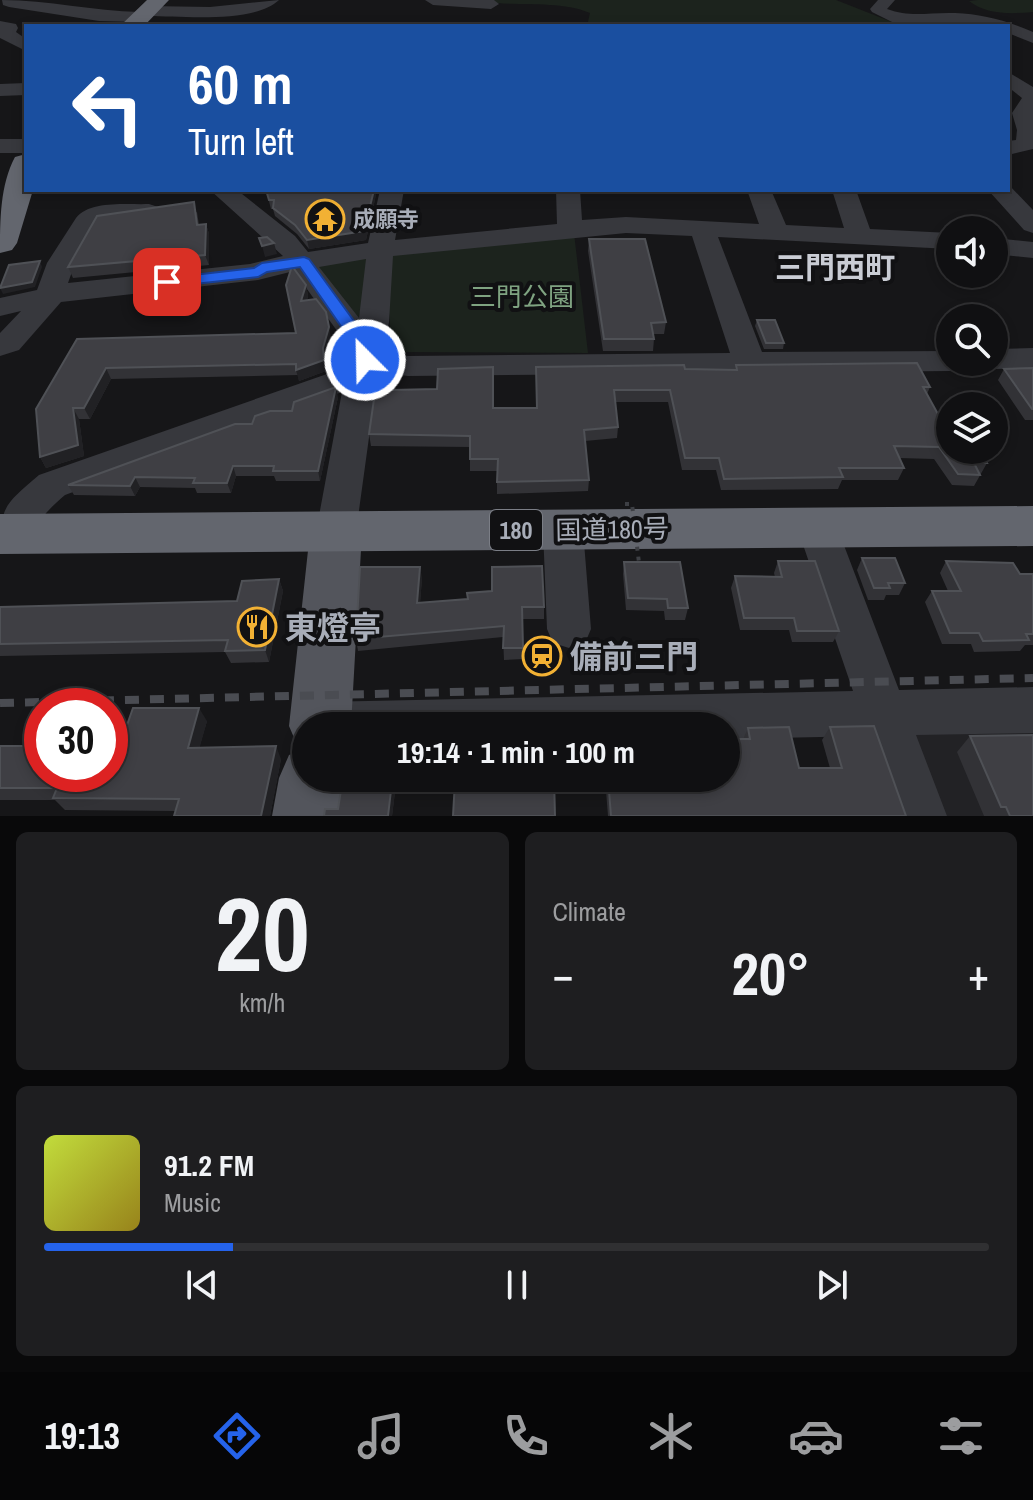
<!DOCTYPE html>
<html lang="en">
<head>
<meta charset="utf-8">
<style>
	body { margin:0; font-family:"Archivo Narrow","Noto Sans JP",sans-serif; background:#1e1e20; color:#f1f3f6; height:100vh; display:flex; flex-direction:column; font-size:30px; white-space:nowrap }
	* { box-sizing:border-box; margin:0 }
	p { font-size:26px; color:#9c9d9f }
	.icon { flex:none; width:44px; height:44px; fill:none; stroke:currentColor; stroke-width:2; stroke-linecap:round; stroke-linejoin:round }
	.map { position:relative; height:816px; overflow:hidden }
	.panel { display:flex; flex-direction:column; gap:16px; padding:16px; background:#09090a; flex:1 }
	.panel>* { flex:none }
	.top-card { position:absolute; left:24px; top:24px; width:986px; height:168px; border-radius:0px; box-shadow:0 4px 12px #0003,0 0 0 2px #303032; background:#1a4fa0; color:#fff; overflow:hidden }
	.buttons { position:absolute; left:936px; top:216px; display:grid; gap:16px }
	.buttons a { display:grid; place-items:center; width:72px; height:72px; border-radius:50%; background:#101012; box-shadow:0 4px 12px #0003,0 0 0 2px #303032; font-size:40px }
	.speed { position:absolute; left:24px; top:688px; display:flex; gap:16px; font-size:40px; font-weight:700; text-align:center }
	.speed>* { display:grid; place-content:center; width:104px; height:104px; border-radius:50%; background:#101012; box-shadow:0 4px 12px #0003,0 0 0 2px #303032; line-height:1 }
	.speed .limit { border:12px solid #d22; background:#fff; color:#111 }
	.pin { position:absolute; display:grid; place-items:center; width:68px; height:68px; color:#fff; margin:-34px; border-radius:16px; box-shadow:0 4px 12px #0006 }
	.me { position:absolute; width:88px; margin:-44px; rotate:337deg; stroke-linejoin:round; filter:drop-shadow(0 0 6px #0008) }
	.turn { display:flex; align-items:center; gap:28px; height:168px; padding:0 32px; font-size:36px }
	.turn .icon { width:104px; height:104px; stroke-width:2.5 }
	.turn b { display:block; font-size:56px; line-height:68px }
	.big { font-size:60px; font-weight:700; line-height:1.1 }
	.panel .tile { flex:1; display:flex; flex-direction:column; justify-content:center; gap:12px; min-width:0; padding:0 28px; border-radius:12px; background:#1e1e20 }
	.panel .dial { align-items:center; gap:0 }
	.dial b { font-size:104px; line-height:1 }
	.song { display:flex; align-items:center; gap:24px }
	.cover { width:96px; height:96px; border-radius:12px; background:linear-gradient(135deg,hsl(70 70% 55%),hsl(50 70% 35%)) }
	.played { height:8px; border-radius:4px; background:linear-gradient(90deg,#2563eb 20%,#303032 20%) }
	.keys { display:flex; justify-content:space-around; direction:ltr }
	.heat { display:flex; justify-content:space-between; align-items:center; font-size:44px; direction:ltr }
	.panel .tiles { flex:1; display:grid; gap:16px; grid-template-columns:1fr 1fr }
	.tile:last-child { grid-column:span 2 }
	.trip { position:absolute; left:292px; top:712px; width:448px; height:80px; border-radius:40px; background:#101012; box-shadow:0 4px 12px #0003,0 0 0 2px #303032; font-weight:700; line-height:80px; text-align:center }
	.dock { display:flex; height:128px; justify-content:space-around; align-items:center; background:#060607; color:#9c9d9f }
	.dock .icon { width:56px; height:56px }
	.dock .current { color:#2563eb }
	.dock b { font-size:36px; color:#f1f3f6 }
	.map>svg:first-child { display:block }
</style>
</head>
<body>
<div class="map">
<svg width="1033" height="816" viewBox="0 0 1033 816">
	<rect width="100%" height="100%" fill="#161618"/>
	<path fill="#222225" d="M1033,722v94h-95l-31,-80 7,-12z"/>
	<path fill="#1c231d" d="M494,0h342l66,26h-315l3,-13c-29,-12 -63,-7 -93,-10z
		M978,0h55v12c-22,2 -46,3 -64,-11z
		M574,233l14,120 -196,-1 -6,-82 3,-15z
		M373,253l-16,73 -41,-63z"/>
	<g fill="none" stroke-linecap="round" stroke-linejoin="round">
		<path stroke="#3d3f44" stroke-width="5" stroke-dasharray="5 8" stroke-linecap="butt" d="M594,650l2,20"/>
		<path fill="#37383d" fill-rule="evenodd" d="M2,0c46,0 91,11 138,12l1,-4 6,-2 63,1 69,-7c-26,24 -97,16 -131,16l-1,4 -6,2 -42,-1 -90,-14 -6,-2z
			M425,0h69l5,4 -8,5 -58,-4z
			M878,0h17l-8,9c24,9 42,3 68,4 27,1 53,8 78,19v11l-25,-10v-7l-54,-3 -54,3 -28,-14 -2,-3z
			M0,21l16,3 2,4 -2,4 10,7v12l-26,-13z
			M1008,72l25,15v62l-25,6v-14l8,-1 1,-10 -5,-17 10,-15 -14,-11z
			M26,83v12l-26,1v-12z
			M0,139h26v14h-26z
			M1009,185l24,25v23l-9,-3 -36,-40h20z
			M210,190h27l58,46 13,16 60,-9 12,-53h24l-9,50 162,-16 -1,-34h24l2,30 44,-3 133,7 -12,-34h24l15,35 58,3 -12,-38h24l14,39 80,4v16l-232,-12 44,115 188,-1v11h15l-4,6 -11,3 -542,5 -30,-4 -22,160 -6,11 -14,5 -14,-5 -6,-11 26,-140 -277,103c-8,7 -16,14 -23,23 -11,15 -20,38 -42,30 0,-43 7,-45 39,-73l308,-108 6,-21 -13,-11 -46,-64 -36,9 -197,22 -42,48 -19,6v-23l21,-22 -21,5v-18l37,-8 10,-27 29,-45c14,-18 52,-13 73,-14l9,3 4,5 -4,5 -59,6 -24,40 -7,20 182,-19 33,-8zM626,233l66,3 38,117 -322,3 -25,-4 6,-30 4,-66zM366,259l-7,59 -40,-51z
			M994,238l39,4v16l-39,-4z
			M1033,348v20l-39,1 -11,-3 -3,-4h14v-13z
			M817,511l14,5 6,11 62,163 134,-3v46l-117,2 31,81h-52l-27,-80 -142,3v-13h-420v17l-3,-2 -7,-16 7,-16 17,-7 533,-11 -56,-164 6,-11z
			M563,514l14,5 6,11 8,99 -6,14 -16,5 -16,-5 -6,-14 -4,-99 6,-11z"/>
		<path fill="#53555c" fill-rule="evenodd" d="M336,512l18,6 8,14 -11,194h-45v52h39l-5,38h-68l7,-38 10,-23 14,-6 -5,-2 -9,-21 21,-194 8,-14z"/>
		<path fill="#63666e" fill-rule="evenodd" d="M147,0h22l-25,26h-24z
			M26,154v36h7l-16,53 -5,7 -12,3c0,-33 0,-68 15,-96z
			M1033,506v40l-1033,8v-40z"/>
		<path stroke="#4a4c52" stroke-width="8" stroke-dasharray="14 11" stroke-linecap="butt" d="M0,703l1033,-25"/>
		<path stroke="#3d3f44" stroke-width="4" stroke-dasharray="4 6" stroke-linecap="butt" d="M625,504h7l7,59h4"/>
	</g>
	<path fill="#323236" d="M266,190h111l-11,50 -57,9 -12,-15 -22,-18 -2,-7h-2z
		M197,212l2,13 7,-1 3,10v31l-136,13 -5,-11z
		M589,239l77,83 -2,12h-11l1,5 -1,12h-50l-15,-100z
		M306,285l2,11 -1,4 24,38 -5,21v12l-27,10 -1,-6 -187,4 -21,40h-11l5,37 -38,12 -6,-11 37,-118 219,-6z
		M757,320l27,23 -1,6h-19l-9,-23z
		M736,365l194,22 -3,7 23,56 37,13 -13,23 -22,-1 -18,-26 -35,-1 5,10 -6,12h-56l-4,9 -117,1 -5,-20h-34l-14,-68h-53l3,25 -1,11 -32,3 4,39 -1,11 -91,3v-23h-27v-24l-99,-1 -2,-12 25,-68 2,11 -2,13 99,18h44l148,-39 50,1z
		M1033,368v52h-8l-27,-40 6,-11z
		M338,397l-18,84h-44l-2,-5h-38l-5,17h-34l-2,-5 -55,-1 -5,9 -61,-1 -6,-10z
		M862,558l43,25 -6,12h-13l-2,5h-16l-11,-30z
		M778,561l61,70 -6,11h-41l-3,-12h-49l-9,-42 4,-12 40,1 -1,-4z
		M946,561l74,13h13v71h-8l-5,6 -46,1 -3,-8h-29l-17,-42 7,-11h16l-8,-18z
		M624,562l64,46 -3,12h-20l-1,-9 -38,-1 -3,-36z
		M422,578l-2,25 124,4v12h-21v40l-19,1 -1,-23 -145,14 -2,-12z
		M279,579l4,12 -14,71 -38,1 -6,-11 -225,4v-49l237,-6z
		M207,721l-8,27 82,11 -11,57h-96l2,-5 -111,-1 -10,-10h-55v-54l120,-1z
		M830,727l76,89h-298l-3,-38h121l22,-50 51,40h31l-8,-28z
		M970,736l63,80h-49l-27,-64z
		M343,778h211l-100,13 -59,1 -3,24h-68l14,-7z"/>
	<path fill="#212124" d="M374,190h3l-11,50 -57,9 -2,-9z
		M206,224l3,10v31l-4,-10z
		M274,243l3,11 -12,3 -3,-11z
		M40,261l2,6 -7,20 -32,7 -3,-6z
		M306,285l2,11 -5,16 -2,-11z
		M329,327l2,11 -5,21v12l-27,10 -3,-11 27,-22z
		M394,366l2,11 -4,24 -1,-11z
		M106,368l5,11 -21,40 -6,-11z
		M336,387l2,10 -18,84 -2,-10z
		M73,408l6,11 5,37 -38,12 -6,-11z
		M233,466l3,10 -5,17 -4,-10z
		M135,477l5,10 -5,9 -5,-10z
		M420,567l2,11 -3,37 -2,-12z
		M279,579l4,12 -14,71 -4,-12z
		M199,708l8,13 -11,40 -8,-13z
		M276,746l5,13 -11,57h-9z
		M392,782l3,10 -3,24h-4z"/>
	<path fill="#3f3f44" stroke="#4f5156" stroke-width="2" d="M266,190h108l-10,41 -57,9 -12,-15 -22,-17 1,-8h-5z
		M194,202l3,23 9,-1 -1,31 -137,12 29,-51z
		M267,237l7,6 -12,3 -3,-8z
		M589,239h56l21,83 -15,1 3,16h-50z
		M40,261l-8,21 -32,6 9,-23z
		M292,266l14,19 -5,16 15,-2 10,13 3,15 -6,21 1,12 -28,10v-6l-190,4 -22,40h-11l5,37 -38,12 -4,-48 41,-70 219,-6 -10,-48z
		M757,320h18l9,23h-18z
		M917,363l13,24h-7l16,29 7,-3 4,7v30h30l7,13h-13l6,12 -22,-1 -19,-27 -45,-1 10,22h-65l4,9 -119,2 -5,-21h-34l-15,-68h-56l4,37 -34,3 5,50 -92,2 1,-23h-28v-23l-101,-2 10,-70 15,2 -3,24 46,-1 1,-20 55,-2v41h44l-1,-41 148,-2 1,4 52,1 -1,-5z
		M1033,368v41h-1l-28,-40z
		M336,387l-18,84h-45l1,-5h-41l-6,17h-34l2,-5 -60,-1 -5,9 -62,-1 167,-61h17l3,-8 15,-5h22l2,-9z
		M862,558h33l10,25h-17l2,5h-16z
		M778,561h37l24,70h-42l-3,-13h-50l-9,-42 47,1z
		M946,561l67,2 7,11h13v60h-7l3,6 -46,1 -4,-8h-29l-18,-42h29z
		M624,562h56l8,46h-20l-1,-9 -39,-1z
		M542,566l2,41h-22l1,41h-20l1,-22 -148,13 4,-72h60l-3,36 51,-4 -1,-6 25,-2v-24z
		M279,579l-14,71 -40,1 3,-11 -228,4v-37l237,-6 5,-20z
		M133,708h66l-11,40 88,-2 -15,70h-87l5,-17 -126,-1 4,-10h-57v-42h42v28h68v-29h10z
		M603,725h34v1h-33z
		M874,726l32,90h-295l-3,-38h118v-39h24l-2,-11 41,-1 10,41h43l-12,-41z
		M1033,735v81h-23l-4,-9h-5l-31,-71z
		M343,778h211l1,38h-102l2,-35 -63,1 -4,34h-64l1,-7h13z"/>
	<path fill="#2563eb" stroke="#184099" stroke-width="2" d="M304,257l5,2 48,66 21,19 -7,20h-12l-2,-4 4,-14 -16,-14 -45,-65 -33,5 -9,5 -91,10 -7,-5 7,-4 87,-10 8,-5z"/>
	<defs>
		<g id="temple-ring" transform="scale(2)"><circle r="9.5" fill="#111113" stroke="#f2b134" stroke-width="1.5"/><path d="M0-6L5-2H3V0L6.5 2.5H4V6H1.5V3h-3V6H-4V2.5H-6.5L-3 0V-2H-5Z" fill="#f2b134"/></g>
		<g id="restaurant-ring" transform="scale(2)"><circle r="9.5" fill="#111113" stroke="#f2b134" stroke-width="1.5"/><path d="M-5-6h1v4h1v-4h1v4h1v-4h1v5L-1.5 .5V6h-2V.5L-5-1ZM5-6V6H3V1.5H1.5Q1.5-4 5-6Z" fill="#f2b134"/></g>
		<g id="station-ring" transform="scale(2)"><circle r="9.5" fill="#111113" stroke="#f2b134" stroke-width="1.5"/><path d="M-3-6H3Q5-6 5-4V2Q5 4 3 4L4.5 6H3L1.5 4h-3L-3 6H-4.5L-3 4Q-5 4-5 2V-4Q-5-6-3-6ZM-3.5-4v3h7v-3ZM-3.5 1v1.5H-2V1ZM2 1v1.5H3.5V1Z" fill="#f2b134"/></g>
	</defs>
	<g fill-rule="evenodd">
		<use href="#temple-ring" x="325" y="219"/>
		<use href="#restaurant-ring" x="257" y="627"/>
		<use href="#station-ring" x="542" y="656"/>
	</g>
	<g text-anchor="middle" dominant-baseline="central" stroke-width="8" stroke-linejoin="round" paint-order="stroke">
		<g font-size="22" font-weight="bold" fill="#a8adb8" stroke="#111113" text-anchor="start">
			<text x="353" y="219">成願寺</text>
		</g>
		<rect fill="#111113" stroke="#7b7e86" stroke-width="2" x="490" y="510" width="52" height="40" rx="6"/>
		<g font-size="24" font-weight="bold" fill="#a8adb8">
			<text x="516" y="530">180</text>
		</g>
		<g font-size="26" fill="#7fa381" stroke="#111113">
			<text x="522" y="296">三門公園</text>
		</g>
		<g font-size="26" fill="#a8adb8" stroke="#111113">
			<text transform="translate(612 529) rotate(-1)">国道180号</text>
		</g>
		<g font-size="30" font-weight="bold" fill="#c9ccd4" stroke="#111113">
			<text x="835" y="267">三門西町</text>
		</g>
		<g font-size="32" font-weight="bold" fill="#a8adb8" stroke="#111113" text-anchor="start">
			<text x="285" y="627">東燈亭</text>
			<text x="570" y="656">備前三門</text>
		</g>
	</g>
</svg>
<div class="buttons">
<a><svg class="icon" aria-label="sound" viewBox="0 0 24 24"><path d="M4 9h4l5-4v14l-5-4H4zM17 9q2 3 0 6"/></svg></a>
<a><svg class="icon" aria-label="search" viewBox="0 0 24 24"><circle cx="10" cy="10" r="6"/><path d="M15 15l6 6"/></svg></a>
<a><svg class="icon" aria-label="layers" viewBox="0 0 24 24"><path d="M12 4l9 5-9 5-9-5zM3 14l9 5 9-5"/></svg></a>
</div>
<div class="speed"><div class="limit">30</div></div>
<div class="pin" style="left:167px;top:282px;background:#d93025"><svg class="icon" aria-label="arrive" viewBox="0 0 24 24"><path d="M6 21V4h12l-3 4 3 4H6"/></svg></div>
<svg class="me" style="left:365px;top:360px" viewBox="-20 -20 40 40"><circle r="17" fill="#2563eb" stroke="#fff" stroke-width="3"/><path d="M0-11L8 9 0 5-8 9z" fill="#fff"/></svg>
<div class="trip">19:14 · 1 min · 100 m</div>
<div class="top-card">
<div class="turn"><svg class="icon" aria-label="left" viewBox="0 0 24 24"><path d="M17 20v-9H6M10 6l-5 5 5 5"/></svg><div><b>60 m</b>Turn left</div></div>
</div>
</div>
<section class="panel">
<div class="tiles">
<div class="tile dial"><b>20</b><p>km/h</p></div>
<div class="tile"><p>Climate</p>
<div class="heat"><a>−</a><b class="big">20°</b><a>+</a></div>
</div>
<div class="tile">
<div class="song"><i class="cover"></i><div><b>91.2 FM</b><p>Music</p></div></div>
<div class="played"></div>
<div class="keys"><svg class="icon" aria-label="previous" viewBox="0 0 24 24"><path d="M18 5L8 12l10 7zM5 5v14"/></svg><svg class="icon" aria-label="pause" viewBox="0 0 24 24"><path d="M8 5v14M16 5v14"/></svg><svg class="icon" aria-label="next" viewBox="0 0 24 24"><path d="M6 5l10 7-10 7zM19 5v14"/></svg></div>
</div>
</div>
</section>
<nav class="dock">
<b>19:13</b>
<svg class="icon current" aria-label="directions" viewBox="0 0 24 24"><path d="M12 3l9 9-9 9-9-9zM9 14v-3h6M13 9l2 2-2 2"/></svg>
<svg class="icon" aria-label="music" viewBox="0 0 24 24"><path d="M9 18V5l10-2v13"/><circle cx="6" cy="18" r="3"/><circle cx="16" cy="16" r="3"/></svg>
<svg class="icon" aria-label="phone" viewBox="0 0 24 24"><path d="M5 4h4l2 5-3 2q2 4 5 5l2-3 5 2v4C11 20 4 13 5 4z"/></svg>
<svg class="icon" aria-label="climate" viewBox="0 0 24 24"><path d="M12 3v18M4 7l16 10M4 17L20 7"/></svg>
<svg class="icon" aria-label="car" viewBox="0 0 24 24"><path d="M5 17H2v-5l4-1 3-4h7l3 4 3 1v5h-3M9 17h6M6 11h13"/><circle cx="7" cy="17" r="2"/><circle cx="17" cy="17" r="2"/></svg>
<svg class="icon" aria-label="filters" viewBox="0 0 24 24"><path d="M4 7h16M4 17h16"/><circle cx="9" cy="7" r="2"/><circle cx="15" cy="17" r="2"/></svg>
</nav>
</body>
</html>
